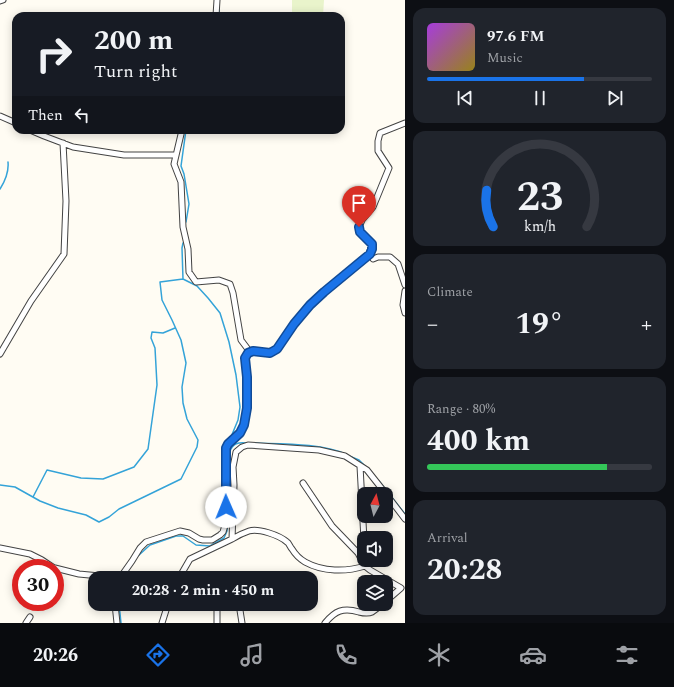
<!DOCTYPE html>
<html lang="en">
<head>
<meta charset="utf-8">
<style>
	body { margin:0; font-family:Spectral,serif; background:#20242c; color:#f1f3f6; height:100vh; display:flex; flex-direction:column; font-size:15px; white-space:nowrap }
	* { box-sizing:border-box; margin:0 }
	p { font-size:13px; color:#9ea1a6 }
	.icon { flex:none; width:22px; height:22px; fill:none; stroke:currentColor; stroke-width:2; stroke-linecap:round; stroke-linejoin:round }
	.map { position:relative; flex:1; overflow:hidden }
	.details { display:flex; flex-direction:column; gap:8px; padding:8px; background:#0d0f14; width:269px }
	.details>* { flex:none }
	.top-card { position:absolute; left:12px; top:12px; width:333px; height:122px; border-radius:12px; box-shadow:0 2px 10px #0003; background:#171b24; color:#f1f3f6; overflow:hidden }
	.needle { width:26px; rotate:7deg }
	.fabs { position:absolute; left:357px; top:487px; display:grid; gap:8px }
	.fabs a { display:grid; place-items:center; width:36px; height:36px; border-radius:8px; background:#171b24; box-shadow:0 2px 10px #0003; font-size:20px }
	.speed { position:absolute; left:12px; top:559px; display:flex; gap:8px; font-size:20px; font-weight:700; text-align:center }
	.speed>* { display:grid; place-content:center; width:52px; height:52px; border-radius:50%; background:#171b24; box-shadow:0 2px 10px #0003; line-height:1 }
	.speed .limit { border:6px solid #d22; background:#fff; color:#111 }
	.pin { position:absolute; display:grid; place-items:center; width:34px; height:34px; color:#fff; margin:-41px -17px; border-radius:50% 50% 50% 0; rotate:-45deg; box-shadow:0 0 4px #0007 }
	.pin .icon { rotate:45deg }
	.me { position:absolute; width:44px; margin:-22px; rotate:359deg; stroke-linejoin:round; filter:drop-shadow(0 0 3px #0008) }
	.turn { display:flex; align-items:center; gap:14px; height:84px; padding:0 16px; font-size:18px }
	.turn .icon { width:52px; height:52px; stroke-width:2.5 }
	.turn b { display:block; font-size:28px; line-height:34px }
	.then { display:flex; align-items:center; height:38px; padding:0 16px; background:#0003; gap:8px; font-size:15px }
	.big { font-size:30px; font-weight:700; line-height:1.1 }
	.details .widget { flex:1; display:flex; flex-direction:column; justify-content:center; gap:6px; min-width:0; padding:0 14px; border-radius:12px; background:#20242c }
	.details .dial { align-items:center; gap:0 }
	.dial svg { height:104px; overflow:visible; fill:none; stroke:#363941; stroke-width:7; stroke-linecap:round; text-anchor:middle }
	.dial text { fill:#f1f3f6; stroke:none }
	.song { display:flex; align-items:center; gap:12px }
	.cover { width:48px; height:48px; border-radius:6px; background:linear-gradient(135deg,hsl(280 70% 55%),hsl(50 70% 35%)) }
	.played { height:4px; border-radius:2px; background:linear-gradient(90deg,#1a73e8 70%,#363941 70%) }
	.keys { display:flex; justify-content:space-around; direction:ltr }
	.heat { display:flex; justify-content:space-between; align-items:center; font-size:22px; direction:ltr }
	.charge { height:6px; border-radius:3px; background:linear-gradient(90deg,#34c759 80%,#363941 0) }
	.trip { position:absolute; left:88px; top:571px; width:230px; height:40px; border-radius:12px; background:#171b24; box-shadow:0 2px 10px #0003; font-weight:700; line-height:40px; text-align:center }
	.dock { display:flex; height:64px; justify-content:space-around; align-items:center; background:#090b0e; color:#9ea1a6 }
	.dock .icon { width:28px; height:28px }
	.dock .current { color:#1a73e8 }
	.dock b { font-size:18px; color:#f1f3f6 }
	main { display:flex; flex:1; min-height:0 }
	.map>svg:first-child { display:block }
</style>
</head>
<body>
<main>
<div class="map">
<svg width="405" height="623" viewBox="0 0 405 623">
	<rect width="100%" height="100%" fill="#fffcf3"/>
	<path fill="#e9f4cb" d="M292,0h32l-1,16h-31z"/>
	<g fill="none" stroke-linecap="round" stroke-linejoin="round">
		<path stroke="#34a3d8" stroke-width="1.5" d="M219,16v-12
			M186,130l-5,36 3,8 5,30 -3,18
			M0,189c5,-8 9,-17 8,-27
			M183,279l-1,-31 1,-5
			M254,443c26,1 69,0 91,11
			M349,456l10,4 5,5
			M379,481l26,33
			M0,485l15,2 25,14 18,7 28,7 13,7 10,-5 10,-8 62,-30 16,-32 1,-7 -11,-21 -4,-16 -1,-16 4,-24 -5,-23 -9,-20 -10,-20 -2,-18 23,-3 14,7 11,12 12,15 9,29 7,33 4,32 -2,13 -7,17 -4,4
			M228,490l2,-39c4,-10 10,-8 19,-8
			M33,497l14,-27 34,8 22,1 31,-12 14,-18 9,-64 -2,-37 -4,-10 1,-6 11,1 12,-5
			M139,555l11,-10 26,-9h7l13,9 14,1 14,-8 3,-7v-5
			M119,604l2,19"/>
		<g stroke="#434343" stroke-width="7">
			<path id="minor" d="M0,1l3,-1
				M216,16l1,-16
				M0,116l16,7
				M30,130l14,6 29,11 51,8h52
				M182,130l-8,34 7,18 2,45 5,22 1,23 7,10 23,-2 11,4 3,9 8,47 9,12
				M370,254l3,5 5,-2h12l8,7 7,21
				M405,291l-2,14 2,8
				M0,354l31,-53 33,-47 2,-53 -3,-58
				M360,466l4,74
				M303,483l29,43 26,27 7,13 5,4 31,18 -15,13
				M386,494l19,25
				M232,539c5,-3 11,-6 17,-8 9,-3 30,4 38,11 2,1 3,5 5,7 3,5 8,10 13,13 18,10 41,10 60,4v-2
				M0,548l30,6 12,6 12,8
				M55,568l24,6 31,3 2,1
				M120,578l12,-17 8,-13 6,-6 34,-11 9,2 10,6 4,1h9l8,-5 3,-3 3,-10v-74l2,-4 12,-11 4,-8 3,-17v-31l-2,-19 3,-5 5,-2 17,2 7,-4 17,-25 16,-19 14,-13 46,-38 3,-5 -1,-5 -12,-12 -1,-5 3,-7 11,-13 16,-39 -11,-17v-10l2,-8 25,-10
				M179,578l11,-19 42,-20 2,-54 -1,-18 3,-15 6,-5 6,-2 71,5 26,6 22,14 19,24
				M115,604l2,19
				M239,604l3,19
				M26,623l4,-6
				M162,623l6,-19
				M217,623v-12l2,-7
				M325,623c10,-12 18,-16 34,-11 4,1 9,2 13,0 3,-2 7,-5 10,-8"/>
		</g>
		<use href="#minor" stroke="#fff" stroke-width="5"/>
	</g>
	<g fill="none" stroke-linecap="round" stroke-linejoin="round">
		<g stroke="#114b97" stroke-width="10">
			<path id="route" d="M226,507v-59l2,-4 12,-11 4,-8 3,-17v-31l-2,-19 3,-5 5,-2 17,2 7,-4 17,-25 16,-19 14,-13 46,-38 2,-5v-5l-12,-12 -1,-5"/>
		</g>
		<use href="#route" stroke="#1a73e8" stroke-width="7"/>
	</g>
</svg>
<div class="fabs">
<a><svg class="needle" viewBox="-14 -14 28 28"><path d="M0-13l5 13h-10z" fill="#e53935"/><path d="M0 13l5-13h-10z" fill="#9ea1a6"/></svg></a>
<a><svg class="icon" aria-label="sound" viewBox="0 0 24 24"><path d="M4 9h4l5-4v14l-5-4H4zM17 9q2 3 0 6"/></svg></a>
<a><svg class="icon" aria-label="layers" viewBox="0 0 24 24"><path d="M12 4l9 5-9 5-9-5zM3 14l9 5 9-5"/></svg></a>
</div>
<div class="speed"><div class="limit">30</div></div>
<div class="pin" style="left:359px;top:227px;background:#d93025"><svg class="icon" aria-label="arrive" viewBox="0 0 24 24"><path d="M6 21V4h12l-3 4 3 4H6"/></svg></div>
<svg class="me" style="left:226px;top:507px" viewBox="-20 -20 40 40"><circle r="19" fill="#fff"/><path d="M0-13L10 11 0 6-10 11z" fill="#1a73e8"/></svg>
<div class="trip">20:28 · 2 min · 450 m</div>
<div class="top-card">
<div class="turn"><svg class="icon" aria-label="right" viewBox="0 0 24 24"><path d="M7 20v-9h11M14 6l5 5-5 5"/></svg><div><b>200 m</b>Turn right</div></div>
<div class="then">Then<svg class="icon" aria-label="left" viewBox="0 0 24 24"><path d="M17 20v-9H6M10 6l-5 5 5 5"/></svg></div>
</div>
</div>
<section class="details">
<div class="widget">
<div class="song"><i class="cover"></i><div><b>97.6 FM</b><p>Music</p></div></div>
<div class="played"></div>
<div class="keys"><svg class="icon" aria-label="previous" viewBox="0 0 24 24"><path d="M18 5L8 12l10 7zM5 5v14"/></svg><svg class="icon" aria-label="pause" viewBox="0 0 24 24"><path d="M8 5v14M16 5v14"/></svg><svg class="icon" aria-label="next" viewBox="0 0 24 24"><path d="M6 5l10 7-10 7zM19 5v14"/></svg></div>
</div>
<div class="widget dial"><svg viewBox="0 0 100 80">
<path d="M14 69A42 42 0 1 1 86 69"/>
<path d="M14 69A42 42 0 0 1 9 41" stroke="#1a73e8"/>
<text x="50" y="56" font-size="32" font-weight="700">23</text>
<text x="50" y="72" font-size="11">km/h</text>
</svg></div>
<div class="widget"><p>Climate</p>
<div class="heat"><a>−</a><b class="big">19°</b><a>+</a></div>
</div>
<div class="widget"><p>Range · 80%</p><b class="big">400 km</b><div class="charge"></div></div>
<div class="widget"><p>Arrival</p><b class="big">20:28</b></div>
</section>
</main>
<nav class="dock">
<b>20:26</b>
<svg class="icon current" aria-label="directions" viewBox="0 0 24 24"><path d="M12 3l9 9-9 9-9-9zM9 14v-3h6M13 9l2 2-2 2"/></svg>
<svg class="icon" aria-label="music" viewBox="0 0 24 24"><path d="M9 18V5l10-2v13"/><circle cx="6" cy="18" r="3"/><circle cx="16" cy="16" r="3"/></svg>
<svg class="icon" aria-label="phone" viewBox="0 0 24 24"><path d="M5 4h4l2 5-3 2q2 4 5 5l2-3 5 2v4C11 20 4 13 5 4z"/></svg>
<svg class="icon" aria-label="climate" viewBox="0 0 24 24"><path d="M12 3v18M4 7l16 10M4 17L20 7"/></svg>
<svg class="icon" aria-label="car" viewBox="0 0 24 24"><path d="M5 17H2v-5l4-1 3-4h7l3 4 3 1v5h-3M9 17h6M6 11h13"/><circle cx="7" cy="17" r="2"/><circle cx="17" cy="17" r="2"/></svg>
<svg class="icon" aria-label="filters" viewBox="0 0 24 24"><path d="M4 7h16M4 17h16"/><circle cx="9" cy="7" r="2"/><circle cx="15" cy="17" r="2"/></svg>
</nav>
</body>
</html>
